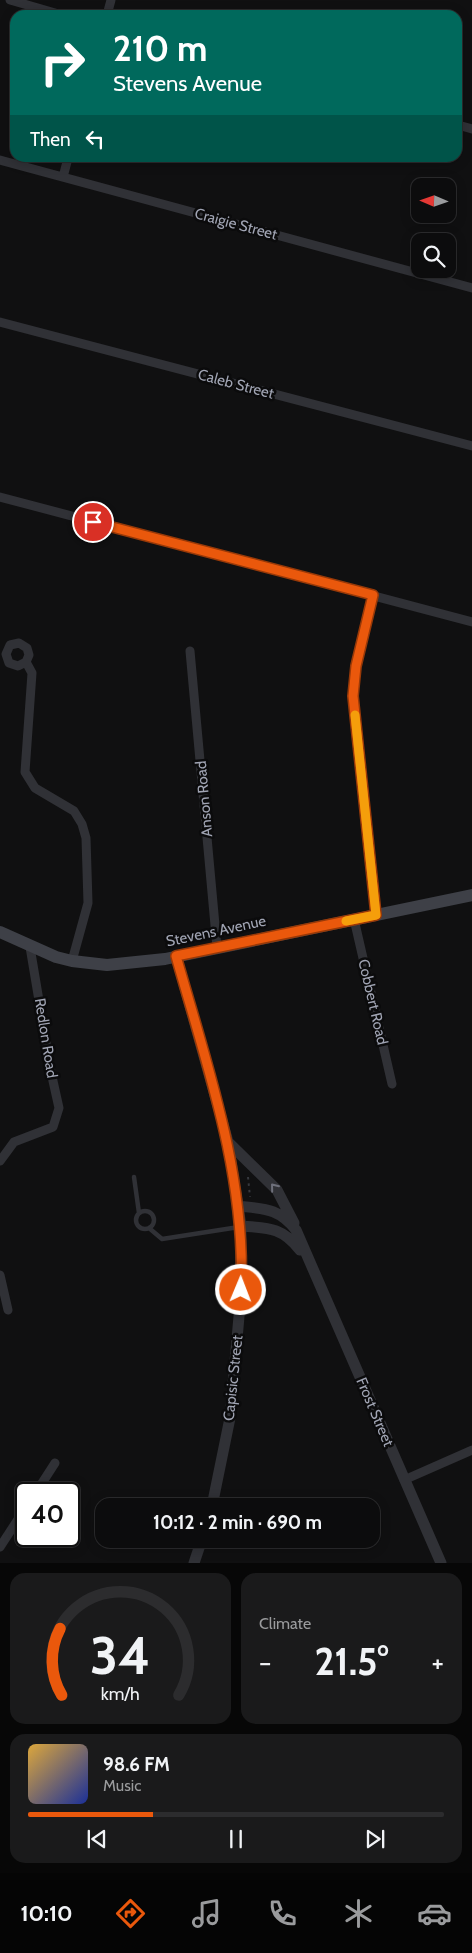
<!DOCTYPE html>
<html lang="en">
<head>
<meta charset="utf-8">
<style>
	body { margin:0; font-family:Cabin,sans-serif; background:#1a1a1b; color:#f1f3f6; height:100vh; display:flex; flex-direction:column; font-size:19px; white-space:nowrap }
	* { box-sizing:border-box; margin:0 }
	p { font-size:16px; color:#9a9b9d }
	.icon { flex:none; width:28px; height:28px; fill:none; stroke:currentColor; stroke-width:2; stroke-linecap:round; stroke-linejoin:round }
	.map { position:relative; height:1563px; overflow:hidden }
	.details { display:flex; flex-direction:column; gap:10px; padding:10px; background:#070707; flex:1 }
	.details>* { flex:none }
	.top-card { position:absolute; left:10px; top:10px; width:452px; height:152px; border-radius:15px; box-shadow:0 2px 12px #0003,0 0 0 1px #2c2c2e; background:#00695c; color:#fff; overflow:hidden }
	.needle { width:32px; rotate:272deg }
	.buttons { position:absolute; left:411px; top:178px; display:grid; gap:10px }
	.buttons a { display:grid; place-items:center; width:45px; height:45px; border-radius:10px; background:#0c0c0d; box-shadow:0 2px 12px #0003,0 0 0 1px #2c2c2e; font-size:25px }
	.speed { position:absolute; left:15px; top:1482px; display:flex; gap:10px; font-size:25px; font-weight:700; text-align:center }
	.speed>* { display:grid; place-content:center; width:65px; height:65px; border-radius:50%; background:#0c0c0d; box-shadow:0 2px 12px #0003,0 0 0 1px #2c2c2e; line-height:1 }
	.speed .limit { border:2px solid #111; border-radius:8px; background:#fff; color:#111 }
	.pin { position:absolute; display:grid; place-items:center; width:42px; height:42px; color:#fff; margin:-21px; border:2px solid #fff; border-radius:50%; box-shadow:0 1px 5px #0007 }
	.me { position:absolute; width:55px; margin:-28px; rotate:1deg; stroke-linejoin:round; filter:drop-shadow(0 0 4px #0008) }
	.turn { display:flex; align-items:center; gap:18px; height:105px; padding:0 20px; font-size:22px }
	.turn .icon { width:65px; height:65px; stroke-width:2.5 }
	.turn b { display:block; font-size:35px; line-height:42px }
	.then { display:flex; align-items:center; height:48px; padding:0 20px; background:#0003; gap:10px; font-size:19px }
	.big { font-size:38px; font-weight:800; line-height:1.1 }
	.details .card { flex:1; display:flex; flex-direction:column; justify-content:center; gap:8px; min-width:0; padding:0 18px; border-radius:15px; background:#1a1a1b }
	.details .dial { align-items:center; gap:0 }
	.dial svg { height:130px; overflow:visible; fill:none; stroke:#2c2c2e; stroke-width:7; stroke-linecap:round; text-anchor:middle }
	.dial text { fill:#f1f3f6; stroke:none }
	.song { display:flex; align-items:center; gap:15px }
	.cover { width:60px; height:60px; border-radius:8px; background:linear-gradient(135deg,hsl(40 70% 55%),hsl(230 70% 35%)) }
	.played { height:5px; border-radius:2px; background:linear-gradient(90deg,#ea580c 30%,#2c2c2e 30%) }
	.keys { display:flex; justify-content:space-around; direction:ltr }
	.heat { display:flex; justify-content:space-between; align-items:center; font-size:28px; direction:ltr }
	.details .tiles { flex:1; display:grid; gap:10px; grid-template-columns:1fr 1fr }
	.card:last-child { grid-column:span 2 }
	.trip { position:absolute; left:95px; top:1498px; width:285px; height:50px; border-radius:15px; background:#0c0c0d; box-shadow:0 2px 12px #0003,0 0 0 1px #2c2c2e; font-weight:800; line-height:50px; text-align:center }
	.menu { display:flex; height:80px; justify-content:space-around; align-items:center; background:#050505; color:#9a9b9d }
	.menu .icon { width:35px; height:35px }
	.menu .current { color:#ea580c }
	.menu b { font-size:22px; color:#f1f3f6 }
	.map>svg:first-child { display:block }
</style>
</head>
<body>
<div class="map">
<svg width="472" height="1563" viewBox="0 0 472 1563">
	<rect width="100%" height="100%" fill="#101011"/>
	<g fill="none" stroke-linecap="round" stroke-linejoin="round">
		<path stroke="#36383e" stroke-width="2" stroke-dasharray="2.5 4" stroke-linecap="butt" d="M248,1177l2,20"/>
		<path stroke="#303136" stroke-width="4.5" d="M134,1177l5,36
			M136 1220a9 9 0 1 1 18 0a9 9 0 1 1-18 0Z
			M149,1228l13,11 77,-12"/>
		<path stroke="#303136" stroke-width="9" d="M10,0l52,15
			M107,15l4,-15
			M458,125l14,4
			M0,160l472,128
			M63,177l5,-19
			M0,322l472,124
			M0,497l472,125
			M373,595l-17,72 -3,29 23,219
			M190,651l27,296
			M26,662l-8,4 -9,-3 -3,-9 4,-9 9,-2 8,5 2,7 -3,7 6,11 -7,99 10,16 39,23 8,13 4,14 2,65 -16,58
			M354,919l38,165
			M0,1161l14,-19 39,-15 6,-19 -8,-36 -21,-125
			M0,1275l8,35
			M404,1480l68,-30
			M35,1494l20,-31
			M0,1547l26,-40"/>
		<path stroke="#303136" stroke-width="11" d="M176,956l52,186 13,84 -1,79 -10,113 -18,88
			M228,1142l49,48 17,33
			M238,1206c26,3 41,2 58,24l145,333
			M241,1226c27,2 41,1 59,24
			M194,1563l8,-24"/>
		<path stroke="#3e4047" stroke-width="12" d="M0,932l56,25 16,4 35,4 58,-6 307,-64"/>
	</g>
	<defs><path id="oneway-chevron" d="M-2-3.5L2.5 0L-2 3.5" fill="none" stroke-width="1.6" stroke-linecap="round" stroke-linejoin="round" transform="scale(1.25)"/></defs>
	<use stroke="#6e707b" href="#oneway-chevron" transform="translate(274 1187) rotate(-129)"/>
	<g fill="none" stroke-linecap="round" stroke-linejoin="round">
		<g stroke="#983908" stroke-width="12">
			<path id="route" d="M93,522l280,73 -17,71 -3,30 23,219 -200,41c31,109 70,220 65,334"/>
		</g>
		<use href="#route" stroke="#ea580c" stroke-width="9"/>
		<path stroke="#f59e0b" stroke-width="9" d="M346,921l30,-6 -21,-200"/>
	</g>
	<g text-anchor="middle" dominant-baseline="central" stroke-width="5" stroke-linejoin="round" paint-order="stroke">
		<g font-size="15" fill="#a0a4b3" stroke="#0b0b0c">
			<text transform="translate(236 224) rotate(15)">Craigie Street</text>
			<text transform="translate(236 384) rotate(15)">Caleb Street</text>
			<text transform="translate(204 799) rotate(-95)">Anson Road</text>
			<text transform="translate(216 931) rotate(-12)">Stevens Avenue</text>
			<text transform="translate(373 1002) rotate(77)">Cobbert Road</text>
			<text transform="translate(46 1038) rotate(81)">Redlon Road</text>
			<text transform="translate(233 1378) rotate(-84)">Capisic Street</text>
			<text transform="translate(375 1412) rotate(67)">Frost Street</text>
		</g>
	</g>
</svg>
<div class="buttons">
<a><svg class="needle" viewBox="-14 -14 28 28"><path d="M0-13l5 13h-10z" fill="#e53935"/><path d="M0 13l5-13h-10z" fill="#9a9b9d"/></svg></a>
<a><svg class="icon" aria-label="search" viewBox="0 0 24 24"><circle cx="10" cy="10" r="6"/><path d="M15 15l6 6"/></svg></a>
</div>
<div class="speed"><div class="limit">40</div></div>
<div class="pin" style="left:93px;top:522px;background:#d93025"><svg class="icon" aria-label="arrive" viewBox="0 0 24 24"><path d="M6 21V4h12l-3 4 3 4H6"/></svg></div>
<svg class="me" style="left:241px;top:1290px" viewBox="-20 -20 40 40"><circle r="17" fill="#ea580c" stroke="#fff" stroke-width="3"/><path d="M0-11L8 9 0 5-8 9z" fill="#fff"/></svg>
<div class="trip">10:12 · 2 min · 690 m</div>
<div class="top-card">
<div class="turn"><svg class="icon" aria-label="right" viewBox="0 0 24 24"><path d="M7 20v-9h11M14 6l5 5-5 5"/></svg><div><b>210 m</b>Stevens Avenue</div></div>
<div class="then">Then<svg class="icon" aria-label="left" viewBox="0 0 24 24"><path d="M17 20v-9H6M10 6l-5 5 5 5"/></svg></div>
</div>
</div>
<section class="details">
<div class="tiles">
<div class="card dial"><svg viewBox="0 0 100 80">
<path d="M14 69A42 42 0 1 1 86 69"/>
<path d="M14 69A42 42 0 0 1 13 28" stroke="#ea580c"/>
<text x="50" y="56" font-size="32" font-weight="700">34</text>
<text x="50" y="72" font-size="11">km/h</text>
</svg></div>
<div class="card"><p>Climate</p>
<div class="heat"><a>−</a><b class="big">21.5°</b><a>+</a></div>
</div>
<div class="card">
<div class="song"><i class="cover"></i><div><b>98.6 FM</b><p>Music</p></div></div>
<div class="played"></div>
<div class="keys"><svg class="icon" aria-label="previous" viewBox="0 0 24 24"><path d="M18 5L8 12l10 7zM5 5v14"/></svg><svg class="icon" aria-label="pause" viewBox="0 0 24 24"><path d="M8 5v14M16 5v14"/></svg><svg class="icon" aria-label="next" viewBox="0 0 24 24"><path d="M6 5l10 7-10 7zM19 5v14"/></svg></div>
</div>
</div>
</section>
<nav class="menu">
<b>10:10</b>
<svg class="icon current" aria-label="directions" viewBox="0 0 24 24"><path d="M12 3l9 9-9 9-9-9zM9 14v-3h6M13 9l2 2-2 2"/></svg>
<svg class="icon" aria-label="music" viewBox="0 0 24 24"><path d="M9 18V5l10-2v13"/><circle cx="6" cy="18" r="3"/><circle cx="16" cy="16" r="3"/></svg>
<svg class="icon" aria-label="phone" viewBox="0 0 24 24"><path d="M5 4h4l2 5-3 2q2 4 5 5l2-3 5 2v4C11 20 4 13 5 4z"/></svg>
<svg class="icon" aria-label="climate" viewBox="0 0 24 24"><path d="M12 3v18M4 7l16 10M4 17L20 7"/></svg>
<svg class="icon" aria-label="car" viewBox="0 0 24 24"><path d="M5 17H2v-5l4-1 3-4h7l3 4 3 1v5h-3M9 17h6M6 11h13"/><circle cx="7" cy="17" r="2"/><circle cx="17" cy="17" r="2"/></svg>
</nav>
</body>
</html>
